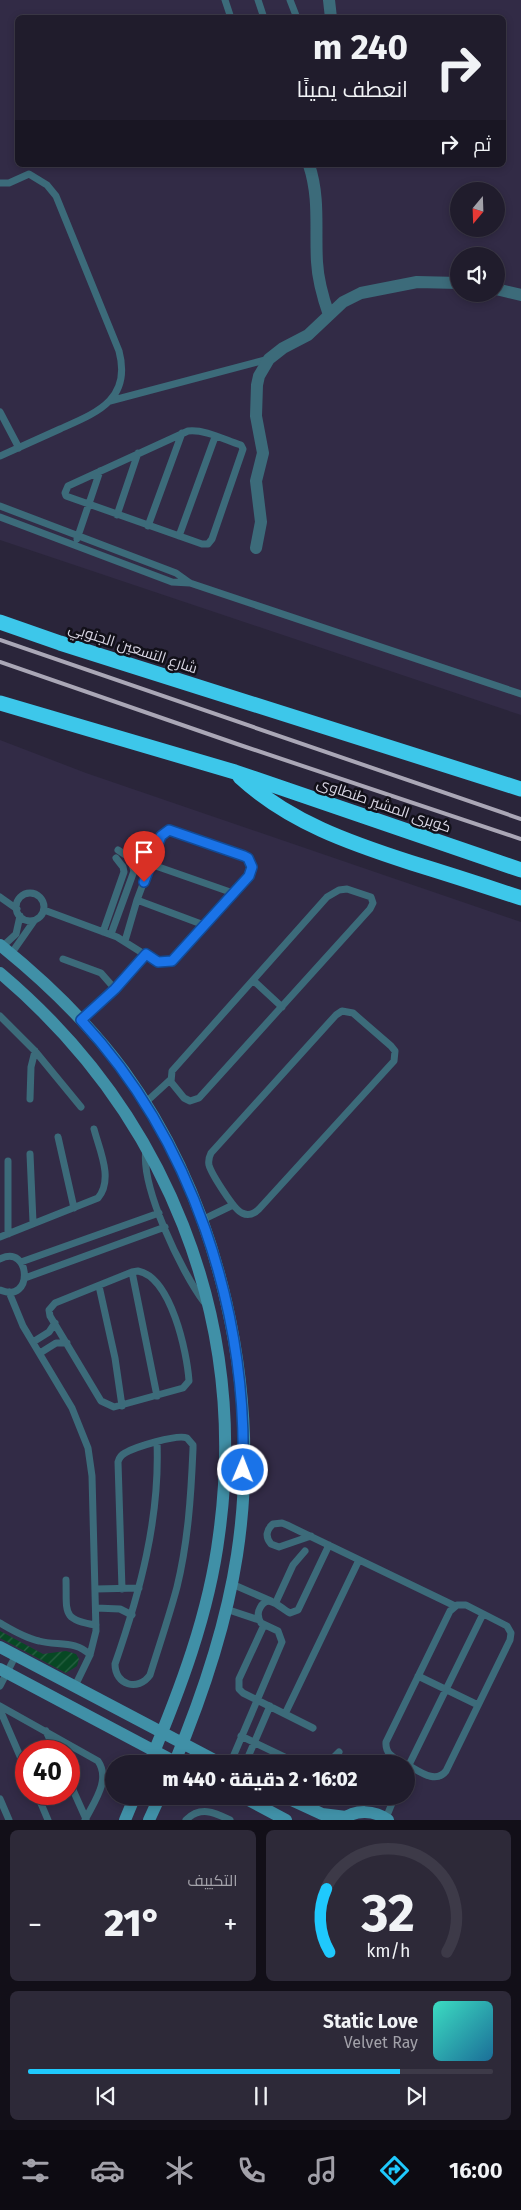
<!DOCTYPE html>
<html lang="ar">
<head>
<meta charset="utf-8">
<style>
	body { margin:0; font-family:"Fira Sans",Cairo,sans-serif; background:#2d2938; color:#f1f3f6; direction:rtl; height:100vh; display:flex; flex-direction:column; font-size:19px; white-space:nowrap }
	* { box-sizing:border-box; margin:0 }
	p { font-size:16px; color:#a2a1a9 }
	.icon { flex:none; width:28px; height:28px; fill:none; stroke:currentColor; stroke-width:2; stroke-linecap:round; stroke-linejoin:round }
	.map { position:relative; height:1820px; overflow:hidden; direction:ltr }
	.sheet { display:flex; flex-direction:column; gap:10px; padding:10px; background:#120f18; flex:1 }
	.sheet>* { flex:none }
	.guide { position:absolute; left:15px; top:15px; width:491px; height:152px; border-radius:8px; box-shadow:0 2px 8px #0003,0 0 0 1px #3d3a48; direction:rtl; background:#201c2c; color:#f1f3f6; overflow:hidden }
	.needle { width:32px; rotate:199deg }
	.buttons { position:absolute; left:450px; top:182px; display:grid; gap:10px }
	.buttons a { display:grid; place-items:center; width:55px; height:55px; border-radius:50%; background:#201c2c; box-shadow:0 2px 8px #0003,0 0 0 1px #3d3a48; font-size:25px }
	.speed { position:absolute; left:15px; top:1740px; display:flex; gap:10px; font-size:25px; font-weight:700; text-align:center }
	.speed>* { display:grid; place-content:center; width:65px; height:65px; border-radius:50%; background:#201c2c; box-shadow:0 2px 8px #0003,0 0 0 1px #3d3a48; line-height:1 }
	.speed .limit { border:8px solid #d22; background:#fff; color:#111 }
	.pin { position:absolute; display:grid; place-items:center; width:42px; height:42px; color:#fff; margin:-51px -21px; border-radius:50% 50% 50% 0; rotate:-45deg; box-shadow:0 0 5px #0007 }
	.pin .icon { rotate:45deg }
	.me { position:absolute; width:55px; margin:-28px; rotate:1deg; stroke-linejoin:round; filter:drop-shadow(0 0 4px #0008) }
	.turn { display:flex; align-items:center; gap:18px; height:105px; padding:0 15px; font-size:22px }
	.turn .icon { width:65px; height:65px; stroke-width:2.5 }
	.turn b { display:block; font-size:35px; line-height:42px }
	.then { display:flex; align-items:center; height:48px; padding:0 15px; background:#0003; gap:10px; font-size:19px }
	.big { font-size:38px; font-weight:800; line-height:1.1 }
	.sheet .card { flex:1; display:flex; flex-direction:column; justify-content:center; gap:8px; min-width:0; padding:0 18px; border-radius:8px; background:#2d2938 }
	.sheet .dial { align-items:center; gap:0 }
	.dial svg { height:130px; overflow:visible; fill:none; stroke:#3d3a48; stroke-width:7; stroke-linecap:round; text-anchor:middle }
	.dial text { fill:#f1f3f6; stroke:none }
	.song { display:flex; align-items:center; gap:15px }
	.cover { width:60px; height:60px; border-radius:8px; background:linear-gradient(135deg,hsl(170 70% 55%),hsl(200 70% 35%)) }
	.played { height:5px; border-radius:2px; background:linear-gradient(90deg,#1fc9fd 80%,#3d3a48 80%) }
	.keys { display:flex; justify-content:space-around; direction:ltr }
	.heat { display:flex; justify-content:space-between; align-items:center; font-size:28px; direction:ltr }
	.sheet .tiles { flex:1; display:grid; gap:10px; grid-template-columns:1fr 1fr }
	.card:last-child { grid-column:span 2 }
	.trip { position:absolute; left:105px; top:1755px; width:310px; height:50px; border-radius:25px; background:#201c2c; box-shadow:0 2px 8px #0003,0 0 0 1px #3d3a48; font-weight:800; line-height:50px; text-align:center; direction:rtl }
	.menu { display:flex; height:80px; justify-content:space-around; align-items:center; background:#0d0b12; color:#a2a1a9 }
	.menu .icon { width:35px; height:35px }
	.menu .on { color:#1fc9fd }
	.menu b { font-size:22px; color:#f1f3f6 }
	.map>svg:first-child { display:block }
</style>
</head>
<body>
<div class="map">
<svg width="521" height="1820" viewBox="0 0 521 1820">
	<defs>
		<pattern id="garden-furrows" width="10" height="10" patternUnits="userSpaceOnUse" patternTransform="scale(1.25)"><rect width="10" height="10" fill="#074824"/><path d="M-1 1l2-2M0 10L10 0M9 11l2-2" fill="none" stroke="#2a6244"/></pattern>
	</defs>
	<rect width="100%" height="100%" fill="#2a253a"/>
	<path fill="#322b46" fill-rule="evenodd" d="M0,0h521v715l-521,-175zM18,18h486v147h-486zM459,191h37v38h-37zM459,256h37v38h-37z
		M0,740l86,33 435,149v898h-521zM26,1751h43v43h-43zM114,1764h292v32h-292z"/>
	<path fill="url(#garden-furrows)" d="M0,1631l43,23 23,-3 10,3 3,5 -2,7 -11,7 -66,-35z"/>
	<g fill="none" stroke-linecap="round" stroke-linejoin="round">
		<path stroke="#3c6b7a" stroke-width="7" d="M225,0l6,18
			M258,0l6,18
			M290,0l7,18
			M0,183h9l20,-9 18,11 9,11 63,155c13,49 -23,62 -59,78 -20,9 -40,18 -60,27
			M110,401l159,-42
			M0,412l19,36
			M188,431c17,-2 37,9 53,14l2,4 -31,90 -4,5h-6l-136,-48 -1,-3 3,-7z
			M0,506l176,67 14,10 331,111
			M117,515l21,-62
			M0,517l172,65 18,1
			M148,526l34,-93
			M179,536l36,-99
			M77,539l23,-68
			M150,864l83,29
			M347,889l24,8 2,6 -3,6 -171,189 -9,3 -6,-3 -13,-16 1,-11 155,-174 12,-7z
			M16 907a14 14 0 1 1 28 0a14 14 0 1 1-28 0Z
			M0,897l17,12
			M137,900l67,25
			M44,910l73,27 35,22 13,4 10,-6 74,-80 2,-5v-10l-8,-6 -71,-25h-7l-4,5 -24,64 -12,41
			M103,932l21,-60 -1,-5 -7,-9
			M111,934l23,-63 -4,-13 -12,-8
			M2,947l14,-13 4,-18
			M11,954l23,-33
			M63,959l38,14 14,16
			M254,981l28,26
			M342,1011l11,2 38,33 4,5 -1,10 -135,148c-5,5 -11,7 -17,4 -8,-3 -31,-40 -33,-48 -1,-5 0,-8 2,-12l125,-138z
			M0,1016l35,35 46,56
			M81,1020l34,-31 31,-35
			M30,1099l1,-32 4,-16
			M145,1103l25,-23
			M58,1137l16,71
			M146,1149c-6,37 35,122 58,153
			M30,1154l3,68
			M202,1220l31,-15
			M8,1234v-73
			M0,1237l98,-39c16,-19 1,-49 -4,-69
			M0,1259c31,-16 34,46 0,31
			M21,1262l138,-49
			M138,1271c33,6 49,81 51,110l-6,7 -69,19 -13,-6 -51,-85 -1,-6 6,-7 77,-31z
			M132,1272l25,124
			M25,1278l140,-51
			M99,1286l16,72 7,48
			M9,1292l14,34 49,82 16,40 4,28 4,155 -6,24 -15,31
			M33,1342l16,-10 6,-9
			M40,1353l16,-10h11
			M311,1536l-32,11 -8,-3c-6,-7 -5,-14 2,-20l9,-1 5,2 168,81
			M66,1580c1,32 -5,40 30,45
			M232,1584l39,17
			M96,1589l43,-1
			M122,1589l-4,-127c1,-4 3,-7 7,-9 10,-6 52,-19 62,-15l6,7v4c-2,47 -5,93 -16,138 -8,30 -18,59 -27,88 -12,17 -35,10 -35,-11 25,-72 45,-145 42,-222
			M276,1602l17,-37 12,-14
			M96,1608l24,1 12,6
			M226,1609l33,11
			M0,1623c12,7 25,15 39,18 18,5 37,-1 51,14
			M264,1625l-25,54v10l4,4 70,35
			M418,1676l60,29
			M0,1686l16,-31
			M0,1706l98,55c13,19 -4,41 -13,59
			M0,1710l26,60
			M285,1714l74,-154
			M46,1731l9,20
			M241,1736l58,28
			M230,1764l52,-122 -4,-11 -17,-8c-3,-5 -4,-10 -1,-15 8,-16 21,1 30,5l8,-3 31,-65
			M245,1764l25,-58
			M327,1764l12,-12
			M405,1764c-10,-6 -20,-9 -19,-22l64,-131 7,-6h9l41,21 4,7 -1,7 -64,131c-11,14 -28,-1 -40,-7
			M406,1771l77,-157
			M69,1781l17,38
			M37,1794l11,26
			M0,1799l9,21
			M386,1818l9,-22
			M186,1820c14,-14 28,-8 44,0"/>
		<path stroke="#3c6b7a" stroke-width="12" d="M329,0l2,18
			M309,165c11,33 6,64 8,97 1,19 6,36 12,53
			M496,289l25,6
			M256,548l5,-26 -5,-41 7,-28 -7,-37 1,-31 2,-9 10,-17 14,-11 25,-13 35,-33 18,-9 56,-11 42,1"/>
		<path stroke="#4090a7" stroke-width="12" d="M0,945c46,37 89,79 124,126 97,134 138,321 113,484 -11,72 -35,142 -63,209
			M0,973c166,140 249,345 219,562 -10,79 -39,155 -70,229
			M0,1647l222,117
			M0,1669l179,95
			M241,1796l45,24
			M283,1796l39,18 24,3
			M125,1820l10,-24
			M149,1820l11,-24
			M342,1820c13,-11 33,-10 46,0"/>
		<path stroke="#3dc7ea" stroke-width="15" d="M0,622l60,21 461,146
			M0,703l235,69 286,98
			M240,777c49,45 110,66 172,86 36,11 73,23 109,35"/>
		<path stroke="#aaa7b6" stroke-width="4" d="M0,640l521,179
			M0,662l240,83 281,94"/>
	</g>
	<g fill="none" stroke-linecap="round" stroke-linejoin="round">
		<g stroke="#114b97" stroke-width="12">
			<path id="route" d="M144,882l17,-46 8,-6 75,26 4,2 4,9 -3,9 -77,85 -14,1 -12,-8 -31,35 -34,31c111,120 166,288 162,450"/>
		</g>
		<use href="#route" stroke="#1a73e8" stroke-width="9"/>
	</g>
	<g text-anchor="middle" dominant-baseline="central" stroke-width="5" stroke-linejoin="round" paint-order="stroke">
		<g font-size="15" fill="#d8d5e3" stroke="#121019">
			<text transform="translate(133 648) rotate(18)">شارع التسعين الجنوبي</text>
			<text transform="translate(384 805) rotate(19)">كوبرى المشير طنطاوى</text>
		</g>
	</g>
</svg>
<div class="buttons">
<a><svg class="needle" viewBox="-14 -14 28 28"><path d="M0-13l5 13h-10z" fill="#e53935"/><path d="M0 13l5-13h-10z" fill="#a2a1a9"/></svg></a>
<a><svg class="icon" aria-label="sound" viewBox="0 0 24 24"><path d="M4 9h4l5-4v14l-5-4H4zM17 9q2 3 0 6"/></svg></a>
</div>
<div class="speed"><div class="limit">40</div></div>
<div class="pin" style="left:144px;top:882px;background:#d93025"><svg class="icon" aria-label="arrive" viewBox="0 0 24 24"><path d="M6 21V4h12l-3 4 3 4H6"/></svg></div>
<svg class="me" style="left:243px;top:1470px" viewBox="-20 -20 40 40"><circle r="17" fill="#1a73e8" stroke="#fff" stroke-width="3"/><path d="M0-11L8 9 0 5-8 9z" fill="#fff"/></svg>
<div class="trip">16:02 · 2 دقيقة · 440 m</div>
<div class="guide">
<div class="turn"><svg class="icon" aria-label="right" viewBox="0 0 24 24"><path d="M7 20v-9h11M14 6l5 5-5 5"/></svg><div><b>240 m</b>انعطف يمينًا</div></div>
<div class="then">ثم<svg class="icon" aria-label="right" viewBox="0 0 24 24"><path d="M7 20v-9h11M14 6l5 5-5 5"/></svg></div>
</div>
</div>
<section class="sheet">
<div class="tiles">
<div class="card dial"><svg viewBox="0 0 100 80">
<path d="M14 69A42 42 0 1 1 86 69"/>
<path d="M14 69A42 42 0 0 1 12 30" stroke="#1fc9fd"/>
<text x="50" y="56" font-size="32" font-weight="700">32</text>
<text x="50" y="72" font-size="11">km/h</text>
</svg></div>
<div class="card"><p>التكييف</p>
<div class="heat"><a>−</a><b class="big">21°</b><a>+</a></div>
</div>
<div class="card">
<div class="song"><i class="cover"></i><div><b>Static Love</b><p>Velvet Ray</p></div></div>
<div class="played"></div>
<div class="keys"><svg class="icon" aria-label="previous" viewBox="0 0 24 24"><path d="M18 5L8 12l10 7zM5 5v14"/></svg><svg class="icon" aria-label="pause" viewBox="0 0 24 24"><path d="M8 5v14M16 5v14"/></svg><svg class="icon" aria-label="next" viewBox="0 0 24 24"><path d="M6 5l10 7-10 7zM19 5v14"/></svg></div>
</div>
</div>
</section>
<nav class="menu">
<b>16:00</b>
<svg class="icon on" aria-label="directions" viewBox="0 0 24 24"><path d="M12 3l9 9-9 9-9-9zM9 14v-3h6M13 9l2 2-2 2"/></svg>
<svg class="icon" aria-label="music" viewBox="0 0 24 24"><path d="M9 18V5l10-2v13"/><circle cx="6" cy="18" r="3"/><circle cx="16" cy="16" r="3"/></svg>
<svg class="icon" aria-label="phone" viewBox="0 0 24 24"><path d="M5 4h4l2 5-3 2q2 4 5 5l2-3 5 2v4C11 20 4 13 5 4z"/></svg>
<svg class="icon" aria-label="climate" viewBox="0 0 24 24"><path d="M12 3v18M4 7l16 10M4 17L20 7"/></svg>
<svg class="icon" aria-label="car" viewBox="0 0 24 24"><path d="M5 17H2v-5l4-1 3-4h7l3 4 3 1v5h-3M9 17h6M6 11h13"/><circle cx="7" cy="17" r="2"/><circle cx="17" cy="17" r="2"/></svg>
<svg class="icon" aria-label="filters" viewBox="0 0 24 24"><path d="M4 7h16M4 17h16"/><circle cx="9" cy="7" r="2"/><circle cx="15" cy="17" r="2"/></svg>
</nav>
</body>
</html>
